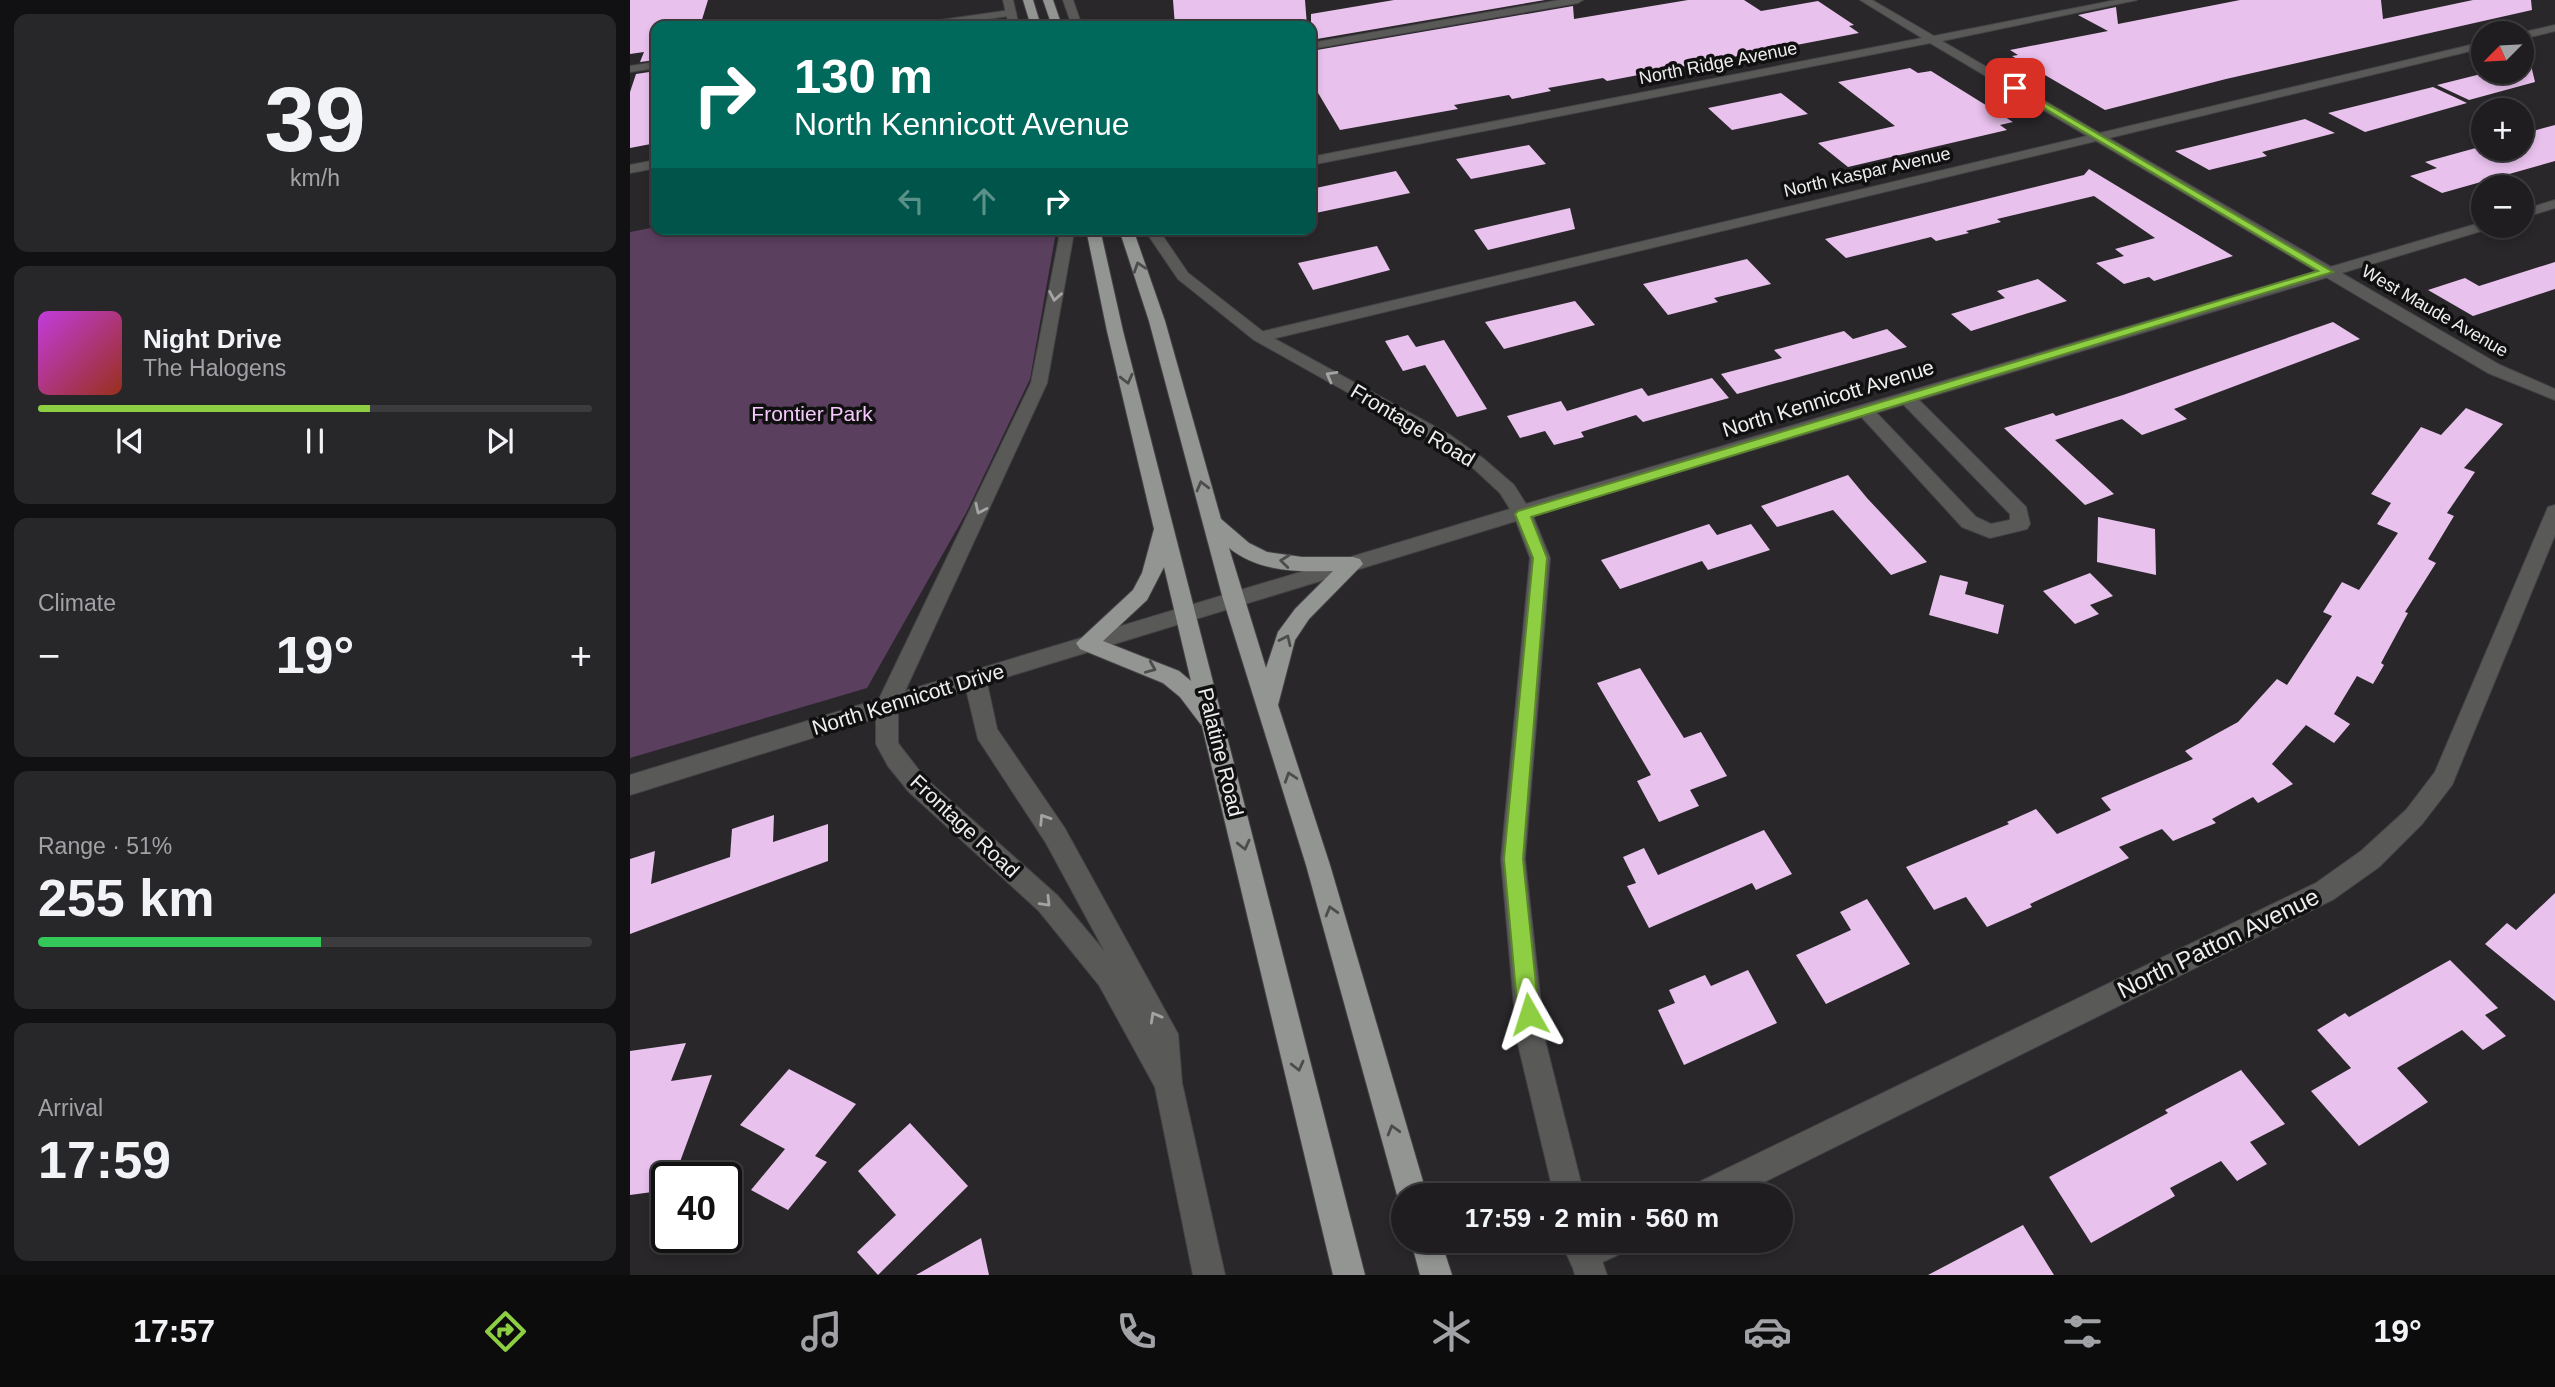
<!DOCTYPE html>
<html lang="en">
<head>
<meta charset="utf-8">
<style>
	body { margin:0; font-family:Helvetica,sans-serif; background:#272629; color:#f1f3f6; height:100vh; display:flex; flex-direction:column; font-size:26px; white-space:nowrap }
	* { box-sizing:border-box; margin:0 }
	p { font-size:23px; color:#a1a2a5 }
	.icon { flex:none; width:38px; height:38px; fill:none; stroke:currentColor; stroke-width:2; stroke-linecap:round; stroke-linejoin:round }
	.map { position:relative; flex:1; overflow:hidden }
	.panel { display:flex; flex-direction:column; gap:14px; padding:14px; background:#111012; width:630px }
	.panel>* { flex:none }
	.guide { position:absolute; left:21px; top:21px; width:665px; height:214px; border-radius:14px; box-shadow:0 4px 10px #0003,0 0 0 2px #3c3b3e; background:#00695c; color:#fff; overflow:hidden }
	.needle { width:46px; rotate:246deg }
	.fabs { position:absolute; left:1841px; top:21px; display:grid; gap:14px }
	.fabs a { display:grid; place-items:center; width:63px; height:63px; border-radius:50%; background:#1f1d20; box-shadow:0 4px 10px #0003,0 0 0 2px #3c3b3e; font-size:35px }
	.speed { position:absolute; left:21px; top:1162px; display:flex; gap:14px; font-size:35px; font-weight:700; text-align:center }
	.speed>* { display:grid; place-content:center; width:91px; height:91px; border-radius:50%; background:#1f1d20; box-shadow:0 4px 10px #0003,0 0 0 2px #3c3b3e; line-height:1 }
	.speed .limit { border:4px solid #111; border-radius:10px; background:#fff; color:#111 }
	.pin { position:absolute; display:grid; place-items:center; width:60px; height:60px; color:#fff; margin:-30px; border-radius:14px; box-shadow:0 4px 10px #0006 }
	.me { position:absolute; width:77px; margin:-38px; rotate:354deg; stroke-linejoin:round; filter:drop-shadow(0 0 5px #0008) }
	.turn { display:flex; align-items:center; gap:24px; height:147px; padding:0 28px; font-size:32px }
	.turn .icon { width:91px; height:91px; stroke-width:2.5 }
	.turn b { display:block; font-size:49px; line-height:60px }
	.lanes { display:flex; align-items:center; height:66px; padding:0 28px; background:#0003; justify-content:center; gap:35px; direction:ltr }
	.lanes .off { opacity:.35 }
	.big { font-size:52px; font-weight:700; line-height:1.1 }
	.panel .tile { flex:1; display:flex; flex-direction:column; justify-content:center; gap:10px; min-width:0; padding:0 24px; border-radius:14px; background:#272629 }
	.panel .dial { align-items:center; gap:0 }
	.dial b { font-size:91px; line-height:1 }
	.song { display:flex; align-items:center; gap:21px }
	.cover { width:84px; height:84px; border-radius:10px; background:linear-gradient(135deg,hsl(290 70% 55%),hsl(10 70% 35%)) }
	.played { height:7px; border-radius:4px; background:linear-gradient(90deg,#8ece43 60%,#3c3b3e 60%) }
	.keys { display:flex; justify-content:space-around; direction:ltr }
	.heat { display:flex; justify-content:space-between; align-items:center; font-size:38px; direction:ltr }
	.charge { height:10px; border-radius:5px; background:linear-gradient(90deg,#34c759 51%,#3c3b3e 0) }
	.trip { position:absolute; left:761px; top:1183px; width:402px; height:70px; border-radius:35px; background:#1f1d20; box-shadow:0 4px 10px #0003,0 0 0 2px #3c3b3e; font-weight:700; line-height:70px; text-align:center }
	.menu { display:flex; height:112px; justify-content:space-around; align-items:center; background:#0c0c0d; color:#a1a2a5 }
	.menu .icon { width:49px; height:49px }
	.menu .on { color:#8ece43 }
	.menu b { font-size:32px; color:#f1f3f6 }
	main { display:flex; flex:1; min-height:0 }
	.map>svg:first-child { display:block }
</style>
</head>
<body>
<main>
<section class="panel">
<div class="tile dial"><b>39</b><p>km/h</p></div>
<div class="tile">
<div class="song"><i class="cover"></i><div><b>Night Drive</b><p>The Halogens</p></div></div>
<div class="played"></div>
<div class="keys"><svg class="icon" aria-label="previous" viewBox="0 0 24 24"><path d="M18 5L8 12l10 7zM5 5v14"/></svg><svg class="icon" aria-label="pause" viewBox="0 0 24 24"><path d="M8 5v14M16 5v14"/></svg><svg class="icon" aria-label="next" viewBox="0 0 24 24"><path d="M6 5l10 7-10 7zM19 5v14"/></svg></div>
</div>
<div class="tile"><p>Climate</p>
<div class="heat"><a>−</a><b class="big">19°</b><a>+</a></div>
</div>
<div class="tile"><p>Range · 51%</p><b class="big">255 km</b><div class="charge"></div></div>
<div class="tile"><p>Arrival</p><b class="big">17:59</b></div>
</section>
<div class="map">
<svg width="1925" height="1275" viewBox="0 0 1925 1275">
	<rect width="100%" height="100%" fill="#29272a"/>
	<path fill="#5b3f5f" d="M26,227v2h397l2,9 -25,141 -64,134 -99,175 -237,70v-526z"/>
	<path fill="#e8c1ed" d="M0,0h78l-8,26h-44v34l-16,2 4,-10 -14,2z
		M543,0h132l2,26h-132z
		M764,0h151l-234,40v-26z
		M1058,0h56l17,11 57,-10 36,24 -5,1 10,7 -252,48 -4,-3 -55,10 3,3 -39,8 -3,-4 -55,10 4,4 -118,21 -29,-49v-30l262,-45 1,13z
		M1610,0h141l2,19 90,-19h58l1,10 -306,69 -121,31 -93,-54 6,-1 -8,-5 98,-19 -30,-16 38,-8 2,17z
		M1900,61l5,21 -66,18 -32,-15 52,-13h33v-9z
		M1280,68l8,5 13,-2 82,51 -13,3 7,5 -159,37 -30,-24 77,-17 -57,-44z
		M26,71v72l-26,5v-56l6,-18z
		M1803,87l34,16 -102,29 -37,-19z
		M1151,93l27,21 -76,16 -24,-22z
		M1675,119l30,14 -73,19 5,4 -58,14 -34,-19z
		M1925,125v36l-113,32 -32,-17 27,-8 -12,-6 58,-16v3h39v-15z
		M899,145l17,19 -75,15 -15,-20z
		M1459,169l144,87 -79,25 -5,-4 -25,7 -28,-21 28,-7 -9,-7 40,-11 -61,-42 -97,23 4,3 -35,9 3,2 -33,8 -5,-4 -85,21 -21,-19 259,-64z
		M766,171l14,22 -99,21v-25z
		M940,208l5,21 -87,21 -14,-20z
		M747,246l13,24 -77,20 -15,-27z
		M1117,259l24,25 -57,14 4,4 -50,13 -25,-31z
		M1925,262v27l-82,27 -45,-26 37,-12 14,8z
		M1408,279l29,22 -96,30 -20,-17 54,-16 -8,-7z
		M945,301l20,24 -91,24 -19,-27z
		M1703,322l27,17 -186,70 13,10 -45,16 -20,-16 -67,21 59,54 -29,11 -81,-77 49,-15 3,3 67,-21z
		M1257,329l20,18 -170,47 -16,-20 61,-16 -8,-8 70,-19 9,8z
		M778,335l8,12 28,-7 43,69 -30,8 -32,-52 -22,6 -18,-30z
		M1082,378l17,20 -86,24 -7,-7 -55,17 3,5 -30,8 -9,-14 -25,7 -13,-22 54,-15 6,10 75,-23 6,8z
		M1836,408l37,16 -39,44 11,4 -28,41 7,3 -26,43 8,4 -31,49 3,1 -27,50 3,2 -11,19 -16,-8 -23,38 16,10 -16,19 -28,-18 -34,39 21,20 -35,19 -5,-6 -41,22 4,4 -43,18 -11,-12 -43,18 10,11 -99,46 2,3 -45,20 -21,-30 -32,13 -28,-43 103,-43 -2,-2 29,-13 21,25 54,-24 -10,-12 92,-39 -8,-8 53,-29 39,-43 10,6 45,-69 -9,-4 19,-30 17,8 39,-57 -21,-9 14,-21 -20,-9 50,-67 20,8z
		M1218,475l19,23 60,64 -36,13 -58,-65 -56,17 -16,-21z
		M1468,517l57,12 1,46 -59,-13z
		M1079,524l8,11 34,-11 19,26 -62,20 -6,-9 -82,28 -19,-29z
		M1460,573l23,23 -23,9 9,9 -24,10 -32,-33z
		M1310,575l28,7 -3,12 39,11 -6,29 -69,-19z
		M1010,668l44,70 17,-6 26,44 -37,14 9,16 -40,16 -22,-41 14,-6 -54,-92z
		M144,815l-1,27 55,-18v37l-198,73v-75l25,-8 -4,33 79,-27 2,-28z
		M1134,830l28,44 -36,16 -4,-7 -103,45 -22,-42 9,-3 -13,-26 21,-9 14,27z
		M1925,893v108l-70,-57 22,-21 9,7z
		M1237,899l43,65 -84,40 -30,-49 55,-25 -11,-18z
		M1820,960l48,48 -13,7 21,21 -23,14 -21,-20 -65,38 31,34 -69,44 -48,-55 40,-23 -34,-38 28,-17 4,4z
		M1118,970l29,53 -93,42 -26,-55 17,-7 -6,-13 36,-15 6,11z
		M56,1043l-15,38 41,-6 -38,103h-7v12l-37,5v-144z
		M159,1069l67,35 -41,52 12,6 -39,48 -37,-20 34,-41 -45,-24z
		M1611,1070l44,54 -35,18 17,22 -30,17 -16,-20 -51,27 5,8 -84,47 -42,-66 119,-64 -3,-3z
		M280,1123l58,63 -90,89 -21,-23 39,-37 -38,-44z
		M1393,1225l31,50h-126z
		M351,1238l8,37h-73z"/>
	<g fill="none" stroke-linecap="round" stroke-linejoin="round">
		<g stroke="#454346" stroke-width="2">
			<path id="minor" d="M930,0h23l-5,3 -267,46v-6z
				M1230,0h12l62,36 182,-36h21l-195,41 158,92 383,-91v6l-374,90 391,227 55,24v11l-67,-27 -392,-232 -836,201 -8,-5 8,-5 827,-196 -157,-93 -619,122v-8l611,-119z
				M381,10l5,3 -1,2 -74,11h-26l5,-3z
				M1925,25v6l-33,8 -2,-6z
				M26,62v6l-26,4v-6z
				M26,160v8l-26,5v-8z
				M1277,393l6,1 113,113 4,17 -3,5 -37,9 -28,-11 -106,-116 3,-4h12l105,110 15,7 19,-4v-6l-109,-112 -3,-4 3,-4z
				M1925,505v30l-103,250 -30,39 -43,43 -45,32 -596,296h-47l4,-11 621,-301 45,-32 45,-41 29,-38 111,-260 2,-5z
				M949,1241h49l-4,11 -41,19 -11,-5 -5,-11 5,-11z"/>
		</g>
		<g stroke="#454346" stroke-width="2">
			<path id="tertiary" d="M373,0h10l6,26h-10z
				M433,0h10l9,26h-10z
				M1925,200v8l-33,10v-8z
				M1853,222v4h7l-2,3 -955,287 17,42 -25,301 20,181 39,155h-30l-37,-155 -16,-181 29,-301 -14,-37 -529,162 10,46 67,98 114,207 4,49 43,192h-32l-38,-188 -56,-102 -60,-74 -130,-119 -21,-26 -12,-22v-26l-246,77v-20l249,-76 152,-316 28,-145 -2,-9h14l2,9 -26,145 -142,308 605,-182 -10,-16 -28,-26 -34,-24 -184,-103 -76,-61 -34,-50h14l30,44 78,61 184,101 34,24 30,26 12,19zM336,689l12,50 68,104 59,109 -48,-57 -132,-117 -27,-35v-32z
				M935,1241h30l12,34h-32z"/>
		</g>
		<g stroke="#454346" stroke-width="2">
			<path id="trunk" d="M393,0h10l8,26h-10z
				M413,0h10l9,26h-10z
				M456,229h14l23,102 242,944h-32l-131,-549 -22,-29 -17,-14 -83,-34 -4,-6 57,-53 9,-17 12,-44 -47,-198zM534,567l27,114 -12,-10 -76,-30 44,-41z
				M489,229h14l32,92 56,198 28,24 18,9 35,5h51l7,2 3,5 -54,55 -14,21 -17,65 52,160 97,330h-23v12l-7,-12 -91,-330 -83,-266 -74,-278zM599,548c30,24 68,24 104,23l-38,38 -17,23 -12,36z
				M781,1241h30l11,34h-32z"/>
		</g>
		<use href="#minor" fill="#595a58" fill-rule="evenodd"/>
		<use href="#tertiary" fill="#595a58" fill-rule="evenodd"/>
		<use href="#trunk" fill="#929592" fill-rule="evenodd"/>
	</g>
	<defs><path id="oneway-chevron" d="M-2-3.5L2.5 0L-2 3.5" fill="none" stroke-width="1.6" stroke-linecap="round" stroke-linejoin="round" transform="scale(1.75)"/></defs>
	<g stroke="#4b4c4b">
		<use href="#oneway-chevron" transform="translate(509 267) rotate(-109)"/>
		<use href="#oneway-chevron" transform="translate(497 379) rotate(76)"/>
		<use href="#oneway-chevron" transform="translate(572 486) rotate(-105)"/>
		<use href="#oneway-chevron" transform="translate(655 561) rotate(-174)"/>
		<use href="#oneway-chevron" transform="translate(656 640) rotate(-65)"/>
		<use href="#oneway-chevron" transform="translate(521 668) rotate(23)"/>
		<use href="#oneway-chevron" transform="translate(660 777) rotate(-108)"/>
		<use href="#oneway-chevron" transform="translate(614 845) rotate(76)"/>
		<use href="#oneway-chevron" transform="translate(701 911) rotate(-106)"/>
		<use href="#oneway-chevron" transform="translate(668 1066) rotate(76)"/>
		<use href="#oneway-chevron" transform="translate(763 1130) rotate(-106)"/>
	</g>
	<g stroke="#a4a4a4">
		<use href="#oneway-chevron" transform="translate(425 296) rotate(100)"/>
		<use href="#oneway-chevron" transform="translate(701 376) rotate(-151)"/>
		<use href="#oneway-chevron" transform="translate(350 509) rotate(115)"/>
		<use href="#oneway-chevron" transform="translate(414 819) rotate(-123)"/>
		<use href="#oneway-chevron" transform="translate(416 902) rotate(46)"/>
		<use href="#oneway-chevron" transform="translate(525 1017) rotate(-119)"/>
	</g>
	<path fill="#8ece43" stroke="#5c862c" stroke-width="2" d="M1385,85l318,187 -802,245 16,41 -24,301 16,155 -3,7 -7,3 -8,-3 -3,-7 -14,-155 29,-301 -18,-44 3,-3 800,-240 -306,-182 -2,-1z"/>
	<g text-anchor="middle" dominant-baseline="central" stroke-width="7" stroke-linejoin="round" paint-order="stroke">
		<g font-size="18" fill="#eeedef" stroke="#111011">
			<text transform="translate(1088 63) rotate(-11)">North Ridge Avenue</text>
			<text transform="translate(1237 172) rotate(-13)">North Kaspar Avenue</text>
			<text transform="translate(1805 311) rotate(30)">West Maude Avenue</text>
		</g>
		<g font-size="21" fill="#eeedef" stroke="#111011">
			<text transform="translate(1198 398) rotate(-17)">North Kennicott Avenue</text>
			<text transform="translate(783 425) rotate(31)">Frontage Road</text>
			<text transform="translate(278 699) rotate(-17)">North Kennicott Drive</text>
			<text transform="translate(591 752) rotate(76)">Palatine Road</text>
			<text transform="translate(335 826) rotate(43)">Frontage Road</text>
		</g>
		<g font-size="21" fill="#f5c9fb" stroke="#111011">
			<text x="182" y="413">Frontier Park</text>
		</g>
		<g font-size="24" fill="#eeedef" stroke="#111011">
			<text transform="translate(1588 943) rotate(-26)">North Patton Avenue</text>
		</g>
	</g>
</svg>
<div class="fabs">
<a><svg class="needle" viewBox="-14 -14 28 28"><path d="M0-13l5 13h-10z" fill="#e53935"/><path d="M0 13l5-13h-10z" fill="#a1a2a5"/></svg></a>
<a>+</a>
<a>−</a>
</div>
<div class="speed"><div class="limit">40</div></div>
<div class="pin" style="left:1385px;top:88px;background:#d93025"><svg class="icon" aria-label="arrive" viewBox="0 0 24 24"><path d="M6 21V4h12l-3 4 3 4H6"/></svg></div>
<svg class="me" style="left:899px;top:1014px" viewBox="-20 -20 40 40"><path d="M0-17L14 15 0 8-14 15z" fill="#8ece43" stroke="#fff" stroke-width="4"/></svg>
<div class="trip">17:59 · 2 min · 560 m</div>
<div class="guide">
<div class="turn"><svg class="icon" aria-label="right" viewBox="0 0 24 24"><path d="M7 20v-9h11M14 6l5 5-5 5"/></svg><div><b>130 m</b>North Kennicott Avenue</div></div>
<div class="lanes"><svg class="icon off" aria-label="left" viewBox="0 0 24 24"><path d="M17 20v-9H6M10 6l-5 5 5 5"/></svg><svg class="icon off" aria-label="ahead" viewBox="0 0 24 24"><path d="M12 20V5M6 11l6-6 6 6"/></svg><svg class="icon" aria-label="right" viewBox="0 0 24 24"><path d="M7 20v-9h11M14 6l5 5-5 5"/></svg></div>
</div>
</div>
</main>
<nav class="menu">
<b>17:57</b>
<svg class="icon on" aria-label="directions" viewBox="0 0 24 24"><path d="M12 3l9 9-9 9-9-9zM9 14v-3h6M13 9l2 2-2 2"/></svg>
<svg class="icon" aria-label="music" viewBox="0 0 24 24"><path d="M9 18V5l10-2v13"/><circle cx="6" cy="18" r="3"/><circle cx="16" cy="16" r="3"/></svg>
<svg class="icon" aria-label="phone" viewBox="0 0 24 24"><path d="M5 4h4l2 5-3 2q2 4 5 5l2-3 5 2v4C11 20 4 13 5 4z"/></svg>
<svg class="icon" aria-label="climate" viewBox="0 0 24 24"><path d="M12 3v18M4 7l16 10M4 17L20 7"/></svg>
<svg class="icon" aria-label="car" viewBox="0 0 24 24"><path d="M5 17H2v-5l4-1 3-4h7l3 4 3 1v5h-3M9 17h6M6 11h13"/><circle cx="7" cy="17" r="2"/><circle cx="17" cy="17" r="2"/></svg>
<svg class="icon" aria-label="filters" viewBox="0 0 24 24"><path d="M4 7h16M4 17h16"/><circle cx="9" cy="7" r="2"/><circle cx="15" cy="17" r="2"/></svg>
<b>19°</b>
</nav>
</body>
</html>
